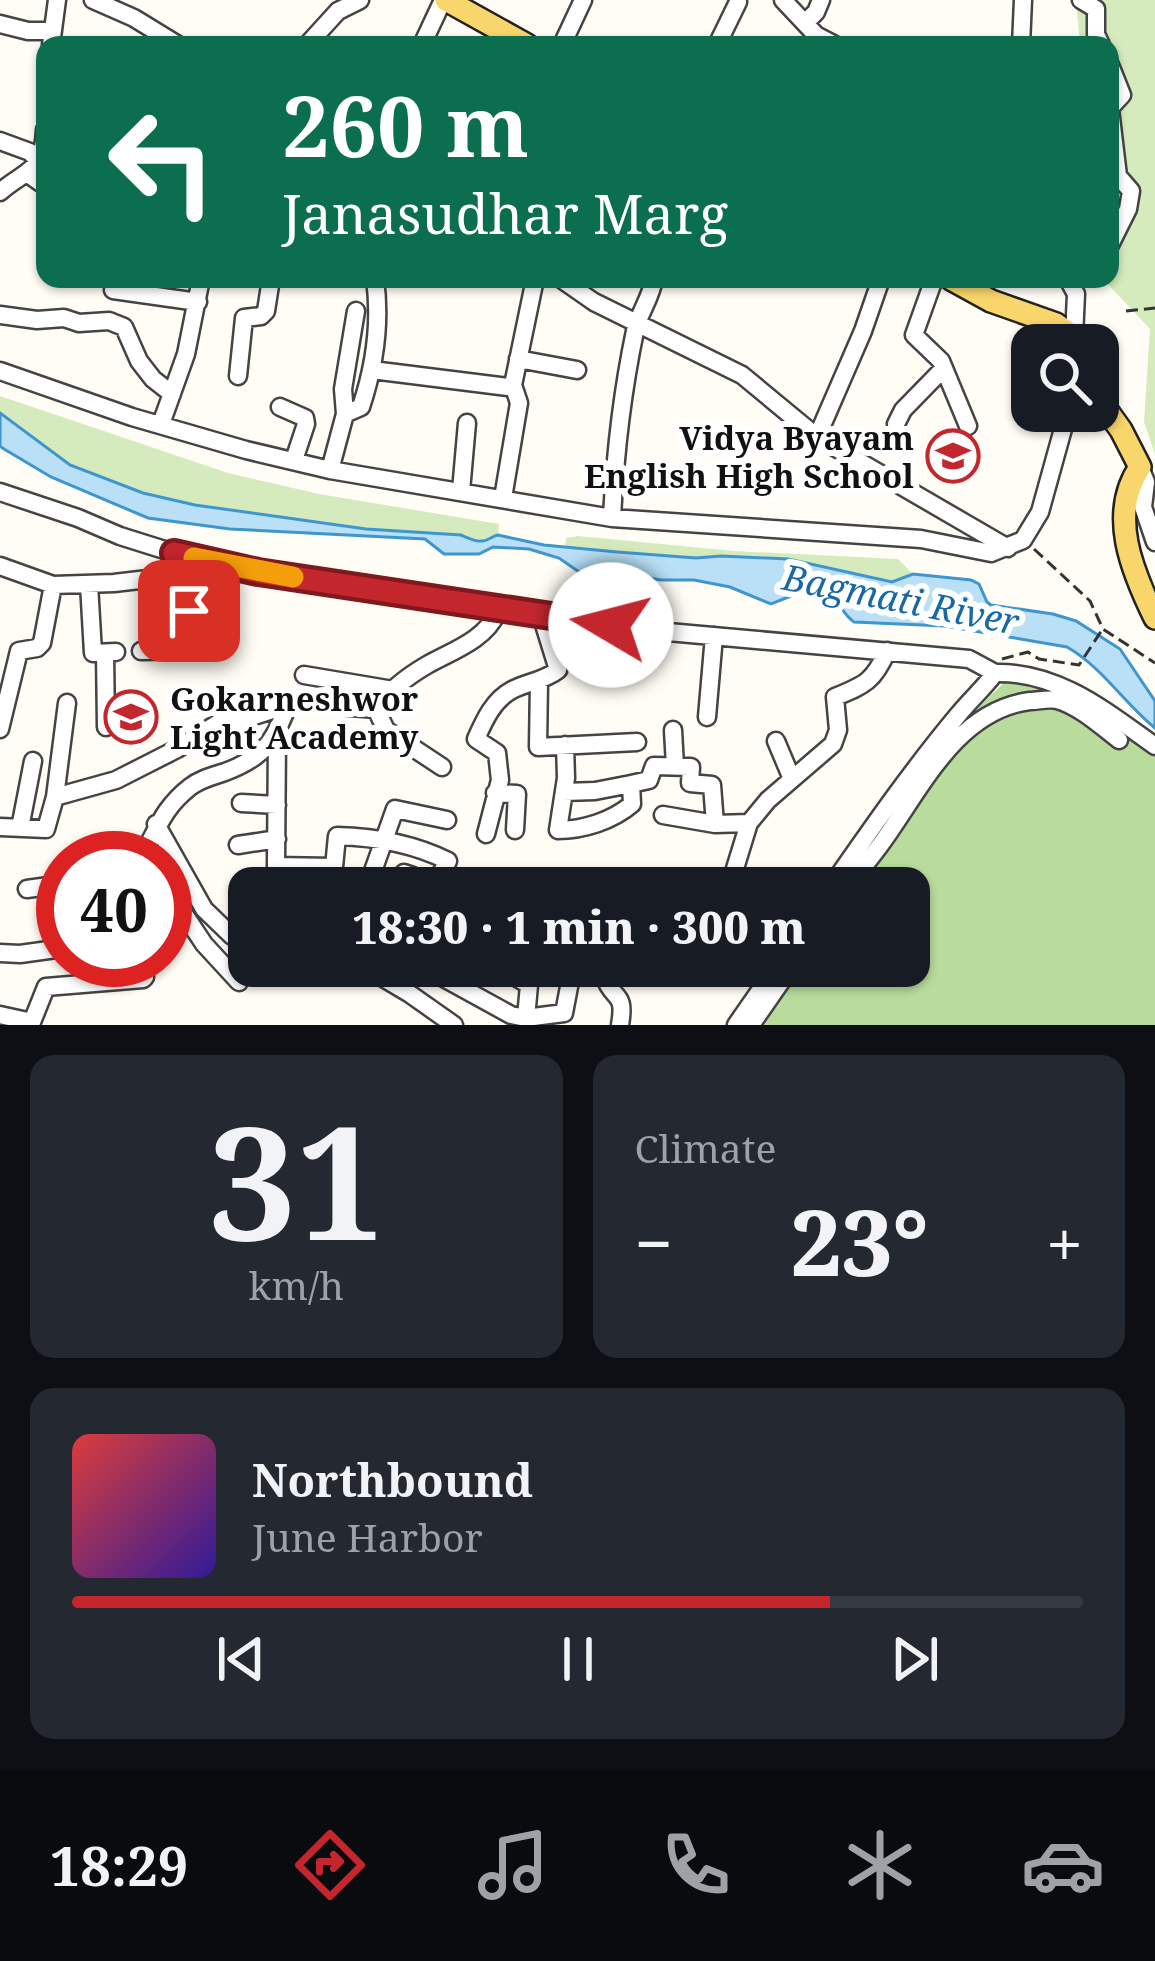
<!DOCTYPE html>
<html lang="en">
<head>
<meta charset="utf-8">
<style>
	body { margin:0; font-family:"Noto Serif",serif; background:#242831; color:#f1f3f6; height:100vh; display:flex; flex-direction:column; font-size:45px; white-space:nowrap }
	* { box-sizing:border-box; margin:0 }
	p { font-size:39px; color:#9ea1a6 }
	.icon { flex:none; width:66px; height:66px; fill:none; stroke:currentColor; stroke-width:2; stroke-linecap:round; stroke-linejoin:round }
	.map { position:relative; height:1025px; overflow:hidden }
	.drawer { display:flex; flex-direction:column; gap:30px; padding:30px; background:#0d0f14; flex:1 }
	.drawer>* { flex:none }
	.hud { position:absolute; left:36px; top:36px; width:1083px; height:252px; border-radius:24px; box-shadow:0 3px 9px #0004; background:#0b6e4f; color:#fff; overflow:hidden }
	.buttons { position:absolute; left:1011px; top:324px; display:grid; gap:24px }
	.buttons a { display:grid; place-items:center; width:108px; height:108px; border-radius:24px; background:#171b24; box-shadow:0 3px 9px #0004; font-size:60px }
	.speed { position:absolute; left:36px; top:831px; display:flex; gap:24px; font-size:60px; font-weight:700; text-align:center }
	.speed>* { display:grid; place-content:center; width:156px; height:156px; border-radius:50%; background:#171b24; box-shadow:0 3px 9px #0004; line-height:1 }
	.speed .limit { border:18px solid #d22; background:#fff; color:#111 }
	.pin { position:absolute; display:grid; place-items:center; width:102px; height:102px; color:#fff; margin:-51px; border-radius:24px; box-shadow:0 6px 18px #0006 }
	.me { position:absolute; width:132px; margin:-66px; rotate:278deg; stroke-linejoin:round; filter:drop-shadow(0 0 9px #0008) }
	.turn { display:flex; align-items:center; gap:42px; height:252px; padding:0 48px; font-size:54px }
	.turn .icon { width:156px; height:156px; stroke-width:2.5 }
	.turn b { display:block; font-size:84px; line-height:102px }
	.big { font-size:90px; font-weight:800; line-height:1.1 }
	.drawer .widget { flex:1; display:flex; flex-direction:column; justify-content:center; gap:18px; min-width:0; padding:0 42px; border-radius:24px; background:#242831 }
	.drawer .dial { align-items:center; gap:0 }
	.dial b { font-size:156px; line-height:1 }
	.song { display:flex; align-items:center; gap:36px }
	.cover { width:144px; height:144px; border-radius:18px; background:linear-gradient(135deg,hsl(0 70% 55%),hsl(250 70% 35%)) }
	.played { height:12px; border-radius:6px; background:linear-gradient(90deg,#c4262e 75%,#363941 75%) }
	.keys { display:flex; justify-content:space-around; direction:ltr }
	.heat { display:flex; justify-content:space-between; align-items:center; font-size:66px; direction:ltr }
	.drawer .tiles { flex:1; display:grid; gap:30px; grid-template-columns:1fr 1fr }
	.widget:last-child { grid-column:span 2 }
	.trip { position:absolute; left:228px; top:867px; width:702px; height:120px; border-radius:24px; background:#171b24; box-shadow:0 3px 9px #0004; font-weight:800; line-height:120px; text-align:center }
	.dock { display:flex; height:192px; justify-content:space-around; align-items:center; background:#090b0e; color:#9ea1a6 }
	.dock .icon { width:84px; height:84px }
	.dock .active { color:#c4262e }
	.dock b { font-size:54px; color:#f1f3f6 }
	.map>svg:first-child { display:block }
</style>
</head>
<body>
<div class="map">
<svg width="1155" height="1025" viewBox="0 0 1155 1025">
	<rect width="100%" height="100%" fill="#fffdf5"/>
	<path fill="#d5ebbd" d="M1076,0h79v454l-11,-32 6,-93 -47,-50h7v-234h-30z
		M0,396l228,77 91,21 180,30 -1,11h-5l-8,6 -24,-6 -95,-6 -197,-29 -60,-18 -39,-17 -70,-52z
		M578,536l156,15 164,8 15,15 -21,8 -104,-23 -67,-3 -25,2 -131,-11 1,-9z"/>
	<path fill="#b9dc9c" d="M1071,681l84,56v288h-406l38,-59h122v-78h-71l116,-158 50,-47z"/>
	<path fill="#b9e0f7" stroke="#3f96cf" stroke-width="3" d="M0,413l70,52 73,28 52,12 171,24 95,6c7,3 15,7 22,6 7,-1 9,-5 15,-6l46,10 73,7 79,6 25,-2 67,3 104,23 21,-8 58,6 8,4 8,18 4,3 62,9 23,7 44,28 35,52v27c-31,-25 -53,-61 -88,-81l-122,-21 -91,-4c-12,-8 -15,-23 -29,-31l-29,3 -25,10 -41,-17 -36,-7h-33l-41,-7 -26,5 -9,-2 -26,-18 -30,-9 -36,-2 -14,7h-35l-19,-15 -195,-10 -82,-11 -97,-41 -47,-28 -4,-3z"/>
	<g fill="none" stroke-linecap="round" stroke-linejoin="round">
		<g stroke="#444" stroke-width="21">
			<path id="minor" d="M93,0l41,18 44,27
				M783,0l33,35 19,10
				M1081,0l15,9v25l5,11
				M805,23l11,-11 5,-12
				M0,24l28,7h24
				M719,41l19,-39
				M51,45l6,-45
				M307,45l31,-34 22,-11
				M422,45l21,-45
				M562,45l21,-45
				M1021,45l2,-45
				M1110,65l12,30 -12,13
				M1110,109l8,67 13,15 -3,18 -18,36
				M0,141l30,11 9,9
				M28,174l17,12
				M0,192c28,-24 43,-19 45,-62
				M561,279l33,23 148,73 75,62
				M881,279l-18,52 -46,106 191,111
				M934,279l-20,56 27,26 27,65
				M1068,279l8,15 -2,43
				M113,290l85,12
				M0,315l37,5 27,-2 15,5 30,-2 15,6 15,34 14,18 19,15
				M518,359l59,11
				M372,370l136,17 5,-2 22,-106
				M0,371l132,46 114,33 84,20 282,48 309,21 70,14 32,-13 17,-28 28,-101
				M238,376l6,-58 17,-2 5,-5 5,-32
				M280,407l25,11 1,6 -12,36
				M345,414l-2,-25 13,-78
				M161,424l25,-70 15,-75
				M896,424l7,-14 41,-42
				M1140,467l6,15 -3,25 12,35
				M330,470l15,-56 16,-7c14,-42 20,-84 14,-128
				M461,491l6,-68
				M0,492l78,26 42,18 70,22 68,14 388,58 323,29 26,14
				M503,498l16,-95 -6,-18
				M612,518c3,-63 10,-125 23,-187 4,-18 16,-33 19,-52
				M0,566l53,19 61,-2 68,-8
				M89,584l4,69 23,-1
				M141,651l48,-1 1,-40 -12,-46
				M105,653l1,74
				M304,675l89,15
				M539,681l-1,66 99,-5
				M376,709l10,21 56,37
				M707,717l7,-81
				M0,729l19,-78 18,-3 5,-5 11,-58
				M673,730l2,36
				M277,737l-1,129 58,1 3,-31c38,1 77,8 111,25l-8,14 21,13
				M776,741l16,38
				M565,745l1,33 -8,52c25,0 54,-9 74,-26l-1,-20 18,-4 5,-14 37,1 -1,16 22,2 3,39 34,-1
				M564,792l31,-1 36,-7
				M495,793l22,1 -2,36
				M55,797l12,-94
				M241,803l36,2
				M663,815l52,9
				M156,824l48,85 28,27
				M0,827l46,2 9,-32 61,-17 61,-31 46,-29 25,-2 40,-13
				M20,828l13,-67
				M486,834l14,-54 -3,-27 -21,-14c8,-18 17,-39 36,-49 15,-8 32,-9 46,-20l-17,-55
				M238,845l39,-6
				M141,858c17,-29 21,-49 49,-71 10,-8 23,-11 35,-15 38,-14 49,-30 63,-67l25,-1 63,5c12,-17 32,-33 51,-44 25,-14 58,-25 70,-52l-2,-7
				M404,873l9,3 -4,12
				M165,885l39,59 35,38
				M367,888l28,-79 52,11
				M729,888l20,-65 19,-23 65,-56 5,-14 -3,-33c30,-12 39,-16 52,-46
				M830,888c41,-59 82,-118 128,-173 12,-15 26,-27 37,-42 63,-2 112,39 160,73
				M847,888c11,-15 23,-29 34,-44 39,-53 75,-134 149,-143 8,0 19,-3 27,-1 22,6 44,26 62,40
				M27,889l36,-5
				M0,953l20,1 43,-6
				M363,966l47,28 44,31
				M427,966l4,5 80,44 15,3 38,-5 8,-42 32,5 3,-10
				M497,966l32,19 -3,33
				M604,976c9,26 22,14 16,49
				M0,1015l32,7 14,-35 97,-8 2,-2 -3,-17
				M736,1025l41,-59
				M751,1025l41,-59"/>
		</g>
		<g stroke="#222" stroke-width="26">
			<path id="major" d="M446,0l81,45
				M951,279l40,22 65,23 18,13 1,8
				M1098,398l23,32 19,37c-32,47 -8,104 15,151"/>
		</g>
		<path stroke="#333" stroke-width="3" stroke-dasharray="12 6" stroke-linecap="butt" d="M1126,311l29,-3
			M1034,549l56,52 13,28 52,34
			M1002,659l26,-7 11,7 40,6 23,-35"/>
		<use href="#minor" stroke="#fff" stroke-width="16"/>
		<use href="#major" stroke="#f9d66b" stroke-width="21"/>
	</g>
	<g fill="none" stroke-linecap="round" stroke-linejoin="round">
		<g stroke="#7f191e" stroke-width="30">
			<path id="route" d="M189,611l-4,-27 -11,-31 84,19 353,53"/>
		</g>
		<use href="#route" stroke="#c4262e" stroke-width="21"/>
		<path stroke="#f59e0b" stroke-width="21" d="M194,558l99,19"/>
	</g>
	<defs>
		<g id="school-ring" transform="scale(2.7)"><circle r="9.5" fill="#fff" stroke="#c4262e" stroke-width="1.5"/><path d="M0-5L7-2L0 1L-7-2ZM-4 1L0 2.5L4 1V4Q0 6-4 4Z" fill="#c4262e"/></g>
	</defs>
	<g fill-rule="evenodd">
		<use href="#school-ring" x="953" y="456"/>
		<use href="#school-ring" x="131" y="717"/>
	</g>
	<g text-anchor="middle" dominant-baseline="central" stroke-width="12" stroke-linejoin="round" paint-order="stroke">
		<g font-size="33" font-weight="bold" fill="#111" stroke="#fff" text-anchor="end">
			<text x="914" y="437">Vidya Byayam<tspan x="914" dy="38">English High School</tspan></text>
			<text x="170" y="698" text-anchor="start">Gokarneshwor<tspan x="170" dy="38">Light Academy</tspan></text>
		</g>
		<g font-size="36" font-style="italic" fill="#1768a6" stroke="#fff">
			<text transform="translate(901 599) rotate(11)">Bagmati River</text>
		</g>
	</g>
</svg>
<div class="buttons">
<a><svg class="icon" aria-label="search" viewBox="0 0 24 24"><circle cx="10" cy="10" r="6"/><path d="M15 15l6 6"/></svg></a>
</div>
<div class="speed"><div class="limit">40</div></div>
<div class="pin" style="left:189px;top:611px;background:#d93025"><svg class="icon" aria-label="arrive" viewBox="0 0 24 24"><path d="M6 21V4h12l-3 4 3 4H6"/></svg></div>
<svg class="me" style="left:611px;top:625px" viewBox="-20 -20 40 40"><circle r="19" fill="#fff"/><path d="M0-13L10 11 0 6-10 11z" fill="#c4262e"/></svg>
<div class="trip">18:30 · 1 min · 300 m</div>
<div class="hud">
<div class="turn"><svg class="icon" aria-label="left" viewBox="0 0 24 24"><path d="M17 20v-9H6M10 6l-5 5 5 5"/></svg><div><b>260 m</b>Janasudhar Marg</div></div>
</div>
</div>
<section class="drawer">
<div class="tiles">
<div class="widget dial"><b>31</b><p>km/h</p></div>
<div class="widget"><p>Climate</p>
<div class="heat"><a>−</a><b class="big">23°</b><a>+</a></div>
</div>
<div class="widget">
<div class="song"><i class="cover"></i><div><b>Northbound</b><p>June Harbor</p></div></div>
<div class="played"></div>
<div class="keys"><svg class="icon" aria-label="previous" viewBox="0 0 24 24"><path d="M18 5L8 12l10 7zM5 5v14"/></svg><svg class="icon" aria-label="pause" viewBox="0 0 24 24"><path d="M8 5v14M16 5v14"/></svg><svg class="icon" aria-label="next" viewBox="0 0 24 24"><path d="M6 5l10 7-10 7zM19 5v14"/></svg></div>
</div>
</div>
</section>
<nav class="dock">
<b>18:29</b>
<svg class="icon active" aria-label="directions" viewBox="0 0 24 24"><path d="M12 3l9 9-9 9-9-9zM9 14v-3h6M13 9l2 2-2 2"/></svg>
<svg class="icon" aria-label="music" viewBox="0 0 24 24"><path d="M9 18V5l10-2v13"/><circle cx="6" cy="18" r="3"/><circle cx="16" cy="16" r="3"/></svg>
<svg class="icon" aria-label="phone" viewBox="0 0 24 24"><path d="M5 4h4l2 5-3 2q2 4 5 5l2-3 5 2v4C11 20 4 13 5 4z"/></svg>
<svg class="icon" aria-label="climate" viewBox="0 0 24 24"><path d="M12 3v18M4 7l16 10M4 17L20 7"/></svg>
<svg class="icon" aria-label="car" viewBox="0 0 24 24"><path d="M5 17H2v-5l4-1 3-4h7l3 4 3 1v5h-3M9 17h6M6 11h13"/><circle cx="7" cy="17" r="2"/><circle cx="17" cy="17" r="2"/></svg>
</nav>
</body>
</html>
